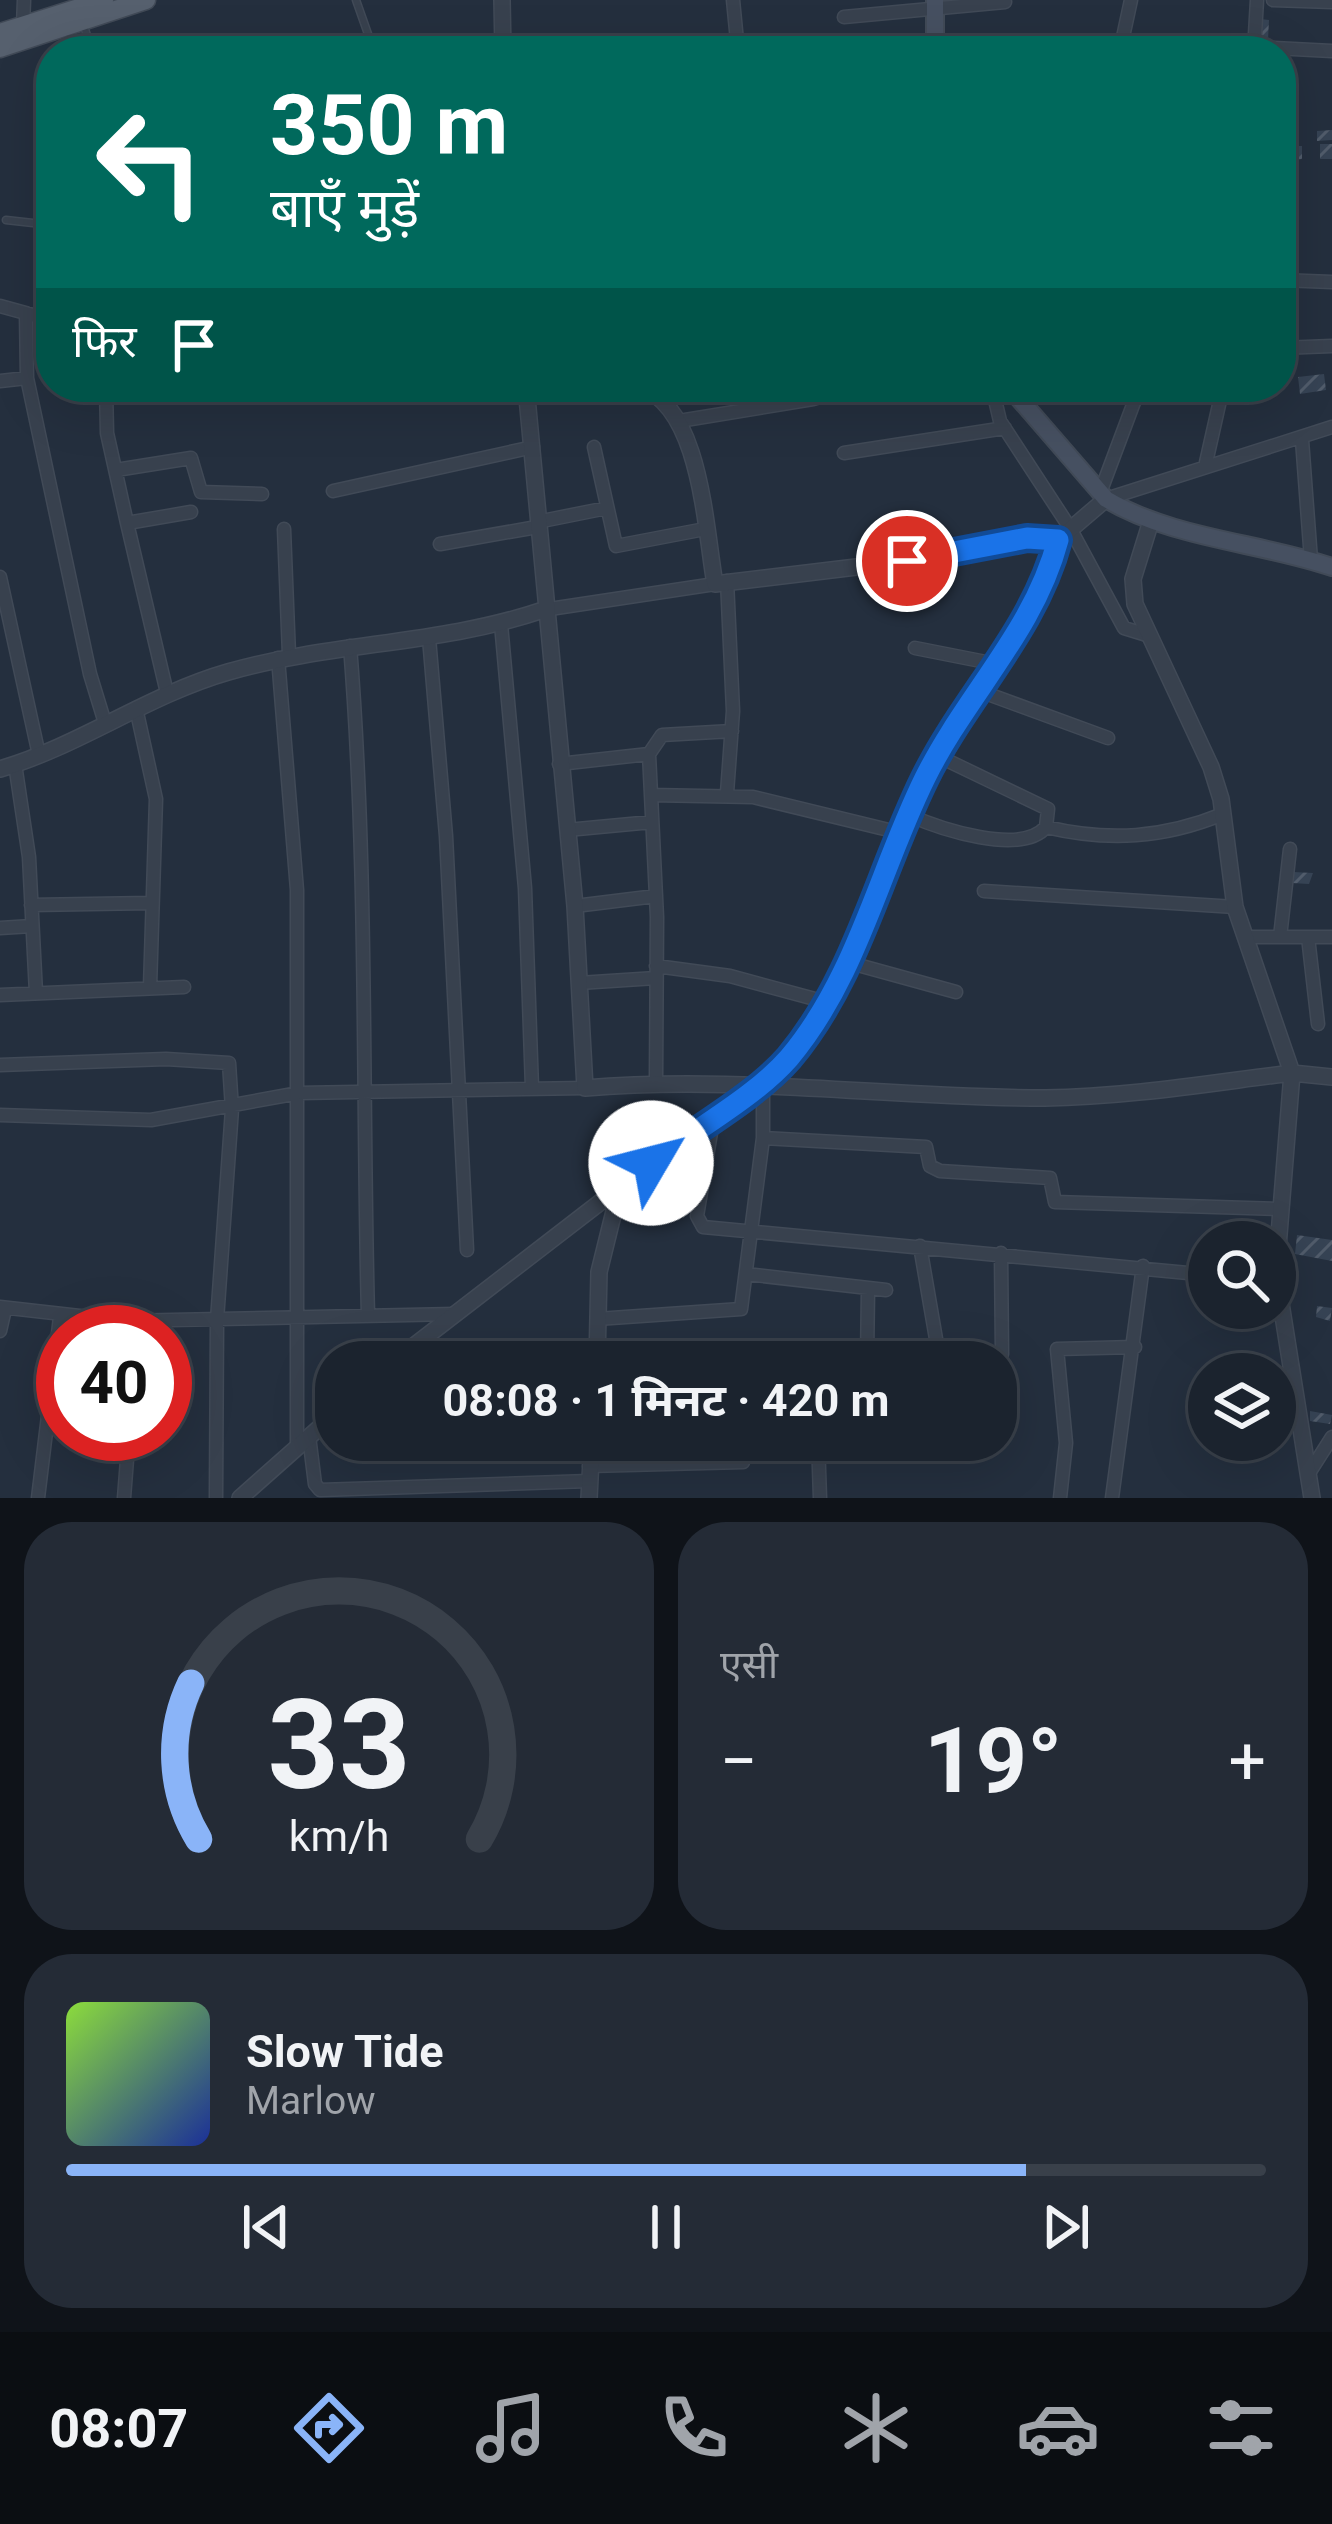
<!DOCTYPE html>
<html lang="hi">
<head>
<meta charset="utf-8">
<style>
	body { margin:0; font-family:Roboto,"Noto Sans Devanagari",sans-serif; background:#242b36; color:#f1f3f6; height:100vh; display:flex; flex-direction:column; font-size:45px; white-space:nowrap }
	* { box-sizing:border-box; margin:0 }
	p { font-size:39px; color:#a0a4aa }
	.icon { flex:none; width:66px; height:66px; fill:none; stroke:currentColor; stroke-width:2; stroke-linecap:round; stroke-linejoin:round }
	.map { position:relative; height:1498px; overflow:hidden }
	.panel { display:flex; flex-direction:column; gap:24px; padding:24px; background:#0f1319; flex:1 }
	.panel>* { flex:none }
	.hud { position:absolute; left:36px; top:36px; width:1260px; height:366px; border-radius:48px; box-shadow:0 12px 48px #0002,0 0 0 3px #39404a; background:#00695c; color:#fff; overflow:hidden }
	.fabs { position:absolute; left:1188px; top:1221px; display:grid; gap:24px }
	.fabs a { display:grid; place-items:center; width:108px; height:108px; border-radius:50%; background:#1b232e; box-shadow:0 12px 48px #0002,0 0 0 3px #39404a; font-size:60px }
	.speed { position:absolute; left:36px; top:1305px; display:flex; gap:24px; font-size:60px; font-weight:700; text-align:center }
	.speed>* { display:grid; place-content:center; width:156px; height:156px; border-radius:50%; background:#1b232e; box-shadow:0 12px 48px #0002,0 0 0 3px #39404a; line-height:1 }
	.speed .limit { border:18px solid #d22; background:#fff; color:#111 }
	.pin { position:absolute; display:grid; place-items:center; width:102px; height:102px; color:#fff; margin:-51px; border:6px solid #fff; border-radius:50%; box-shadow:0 3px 12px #0007 }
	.me { position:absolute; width:132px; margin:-66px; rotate:53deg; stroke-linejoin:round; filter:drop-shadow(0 0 9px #0008) }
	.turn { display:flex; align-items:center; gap:42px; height:252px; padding:0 36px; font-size:54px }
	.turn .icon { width:156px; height:156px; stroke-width:2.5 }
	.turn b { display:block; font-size:84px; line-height:102px }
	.then { display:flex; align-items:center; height:114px; padding:0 36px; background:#0003; gap:24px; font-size:45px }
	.big { font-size:90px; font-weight:700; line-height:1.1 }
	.panel .tile { flex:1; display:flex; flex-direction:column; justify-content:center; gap:18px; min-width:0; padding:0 42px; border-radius:48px; background:#242b36 }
	.panel .dial { align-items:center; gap:0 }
	.dial svg { height:312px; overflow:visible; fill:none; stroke:#39404a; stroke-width:7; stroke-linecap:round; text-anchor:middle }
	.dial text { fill:#f1f3f6; stroke:none }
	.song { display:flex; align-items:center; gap:36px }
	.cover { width:144px; height:144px; border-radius:18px; background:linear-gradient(135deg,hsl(90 70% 55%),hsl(230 70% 35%)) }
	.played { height:12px; border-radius:6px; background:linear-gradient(90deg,#8ab4f8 80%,#39404a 80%) }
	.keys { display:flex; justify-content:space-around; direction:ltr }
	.heat { display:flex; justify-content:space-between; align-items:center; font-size:66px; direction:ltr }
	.panel .tiles { flex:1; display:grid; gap:24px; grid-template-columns:1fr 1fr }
	.tile:last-child { grid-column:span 2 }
	.trip { position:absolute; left:315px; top:1341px; width:702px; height:120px; border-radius:48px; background:#1b232e; box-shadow:0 12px 48px #0002,0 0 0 3px #39404a; font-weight:700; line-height:120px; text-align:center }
	.tab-bar { display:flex; height:192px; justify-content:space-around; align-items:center; background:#0b0e12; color:#a0a4aa }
	.tab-bar .icon { width:84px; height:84px }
	.tab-bar .current { color:#8ab4f8 }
	.tab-bar b { font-size:54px; color:#f1f3f6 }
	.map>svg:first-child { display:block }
</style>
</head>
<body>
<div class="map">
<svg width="1332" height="1498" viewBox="0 0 1332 1498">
	<defs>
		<pattern id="building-hatch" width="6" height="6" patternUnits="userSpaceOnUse" patternTransform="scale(3)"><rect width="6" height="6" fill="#364354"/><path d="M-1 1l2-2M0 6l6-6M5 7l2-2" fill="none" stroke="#515c6b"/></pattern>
	</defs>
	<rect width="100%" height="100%" fill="#242f3e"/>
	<path fill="url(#building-hatch)" d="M1260,19l9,1 -1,20 -10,-2z
		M1332,130v10l-15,1v-10z
		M1281,131h7l1,18h-8z
		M1320,144h12v15h-12z
		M1291,146h11v13l-11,1z
		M1284,181l15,1 -1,11 -14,-1z
		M1324,374l2,16 -26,4 -2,-17z
		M1293,872l20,1 -4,11 -17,-1z
		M1297,1235l35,5v21l-37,-7z
		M1317,1306l15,2 -2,13 -14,-4z
		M1310,1411l22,4 -2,9 -20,-3z"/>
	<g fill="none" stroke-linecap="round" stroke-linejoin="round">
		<g stroke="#414a57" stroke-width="9">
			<path id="service" d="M356,0l18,51
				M84,26l8,25
				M6,220l45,5"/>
		</g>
		<g stroke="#414a57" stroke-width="15">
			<path id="minor" d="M733,0l5,51
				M1273,0l59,2
				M844,17l161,-15
				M23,26l1,-26
				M1274,48l58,3
				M1120,51l11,-51
				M1254,51l3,-51
				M1281,280l51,2
				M0,306l51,14
				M26,313l1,65 63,296 15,49
				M1281,348l51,-2
				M0,381l27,-3
				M106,387l1,46 20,90 64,-11
				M992,387l8,34 70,107 54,100 26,8
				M679,421l134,-22 40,-12
				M1302,440l9,120
				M594,447l22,99 89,-17
				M844,453l161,-25
				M1205,467l18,-80
				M116,470l75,-12 10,34 61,2
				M333,491l200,-44
				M1100,493l39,-104
				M1106,499l226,-72
				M537,522l70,-14
				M127,523l40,170
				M284,529l5,126
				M440,544l97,-17
				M0,577l39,178
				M543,610l172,-26
				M501,624l24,264 7,200
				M429,638l17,198 21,414
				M350,646c18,223 12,445 18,669
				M915,648l81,16
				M278,658l19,232v557
				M977,690l131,48
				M136,708l20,91 -6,188
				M649,754l13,-19 70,-4
				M938,756l110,53 -2,18
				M15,764l14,93 7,136
				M559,764l90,-10 8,163 -1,165
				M727,793l6,-82 -6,-130
				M651,795l102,2 148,36
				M909,815c31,14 112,41 137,12 63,15 118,11 177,-13
				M567,830l85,-8
				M984,891l251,16
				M31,905l119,-2
				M575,906l81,-10
				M0,928l32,-2
				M1245,937h87
				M1280,937l10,-88
				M1308,937l10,87
				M847,962l109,30
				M656,966l74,10 96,26
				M579,983l77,-5
				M0,995l184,-8
				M0,1065l166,-6 63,4 3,46 -15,211 -1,178
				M0,1115l151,5 148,-27 286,-5
				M714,1115l-17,101 6,11 506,48
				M763,1138l163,9 4,19 10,5 110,7 5,24 226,7
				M920,1246l20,116
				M1001,1253l1,101
				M746,1274l140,16
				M0,1307l124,14 331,-7
				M597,1319l144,-10 22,-171v-53
				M0,1331l5,-22
				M867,1362l1,-73
				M309,1436l6,48 5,6 269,-9
				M818,1440l2,58
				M873,1440l65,8 10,-8
				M589,1466l154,-4
				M1311,1470l21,-33
				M38,1498l22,-181
				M124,1498l5,-64
				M1060,1498l6,-55 -9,-94 78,-2
				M1112,1498l31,-232"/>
		</g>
		<g stroke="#414a57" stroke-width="18">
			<path id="tertiary" d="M502,0l1,51
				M526,387l49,519 10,182c155,-13 305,10 460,10 82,-1 166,-15 247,-25l40,4
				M640,387c61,20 65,141 75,197l191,-23 121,-23 31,2
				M1151,521l-18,58 2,25 76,163 10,32 14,108 57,166 -16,199 36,226
				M0,769c79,-23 148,-74 228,-97 104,-30 212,-27 315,-62
				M393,1362l323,-249 51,-31 35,-40 39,-65 84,-200 109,-167 24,-70 48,-41
				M597,1362l2,-90 21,-85
				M240,1498l96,-85
				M589,1498l3,-58"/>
		</g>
		<g stroke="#414a57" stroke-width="20">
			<path id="secondary" d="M935,51v-51
				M1009,387l97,112c67,40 152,43 226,68"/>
		</g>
		<g stroke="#414a57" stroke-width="21">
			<path id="primary" d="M0,33l104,-33
				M0,48l146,-48"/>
		</g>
		<use href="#service" stroke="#38414e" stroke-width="6"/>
		<use href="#minor" stroke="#38414e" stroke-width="12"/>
		<use href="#tertiary" stroke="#38414e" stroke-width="15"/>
		<use href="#secondary" stroke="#465061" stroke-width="16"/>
		<use href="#primary" stroke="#56606e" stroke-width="18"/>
	</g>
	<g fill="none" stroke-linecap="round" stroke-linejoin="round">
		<g stroke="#114b97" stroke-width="30">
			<path id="route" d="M651,1163c43,-33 104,-66 138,-105 68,-81 90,-187 136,-280 41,-83 109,-147 133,-238l-31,-2 -120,23"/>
		</g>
		<use href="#route" stroke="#1a73e8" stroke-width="21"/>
	</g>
</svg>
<div class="fabs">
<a><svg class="icon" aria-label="search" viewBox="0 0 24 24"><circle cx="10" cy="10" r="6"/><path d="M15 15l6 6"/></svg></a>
<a><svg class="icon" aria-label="layers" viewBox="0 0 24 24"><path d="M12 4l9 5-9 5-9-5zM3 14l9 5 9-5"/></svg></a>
</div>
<div class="speed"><div class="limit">40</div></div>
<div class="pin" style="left:907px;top:561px;background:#d93025"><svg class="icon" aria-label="arrive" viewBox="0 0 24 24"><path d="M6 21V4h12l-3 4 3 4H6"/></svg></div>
<svg class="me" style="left:651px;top:1163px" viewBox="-20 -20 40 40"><circle r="19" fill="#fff"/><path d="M0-13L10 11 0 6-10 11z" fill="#1a73e8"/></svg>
<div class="trip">08:08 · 1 मिनट · 420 m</div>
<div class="hud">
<div class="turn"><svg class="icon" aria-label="left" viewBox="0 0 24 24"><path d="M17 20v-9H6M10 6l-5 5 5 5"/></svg><div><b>350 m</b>बाएँ मुड़ें</div></div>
<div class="then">फिर<svg class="icon" aria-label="arrive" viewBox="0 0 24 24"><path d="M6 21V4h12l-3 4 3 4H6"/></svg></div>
</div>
</div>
<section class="panel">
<div class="tiles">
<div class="tile dial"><svg viewBox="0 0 100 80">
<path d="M14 69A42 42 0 1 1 86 69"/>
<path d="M14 69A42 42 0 0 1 12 29" stroke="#8ab4f8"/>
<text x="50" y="56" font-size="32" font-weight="700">33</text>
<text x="50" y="72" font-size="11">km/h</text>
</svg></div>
<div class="tile"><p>एसी</p>
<div class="heat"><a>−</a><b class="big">19°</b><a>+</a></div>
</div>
<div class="tile">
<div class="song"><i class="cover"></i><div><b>Slow Tide</b><p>Marlow</p></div></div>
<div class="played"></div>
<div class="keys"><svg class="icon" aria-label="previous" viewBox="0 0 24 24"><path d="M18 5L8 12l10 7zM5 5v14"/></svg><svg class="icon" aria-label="pause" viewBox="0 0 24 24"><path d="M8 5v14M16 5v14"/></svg><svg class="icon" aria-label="next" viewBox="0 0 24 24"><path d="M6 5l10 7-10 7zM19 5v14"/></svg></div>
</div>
</div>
</section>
<nav class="tab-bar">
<b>08:07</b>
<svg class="icon current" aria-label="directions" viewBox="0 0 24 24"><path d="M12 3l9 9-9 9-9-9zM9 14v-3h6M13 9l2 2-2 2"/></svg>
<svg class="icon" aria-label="music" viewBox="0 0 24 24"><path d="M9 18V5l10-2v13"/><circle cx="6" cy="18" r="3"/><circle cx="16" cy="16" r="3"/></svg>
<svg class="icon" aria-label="phone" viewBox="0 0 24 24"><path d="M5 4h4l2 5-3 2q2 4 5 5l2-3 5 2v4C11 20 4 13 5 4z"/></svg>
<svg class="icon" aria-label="climate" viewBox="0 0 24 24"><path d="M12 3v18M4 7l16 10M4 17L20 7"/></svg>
<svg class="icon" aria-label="car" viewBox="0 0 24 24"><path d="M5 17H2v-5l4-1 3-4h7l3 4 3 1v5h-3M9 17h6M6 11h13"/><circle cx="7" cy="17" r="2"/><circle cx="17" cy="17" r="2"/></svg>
<svg class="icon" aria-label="filters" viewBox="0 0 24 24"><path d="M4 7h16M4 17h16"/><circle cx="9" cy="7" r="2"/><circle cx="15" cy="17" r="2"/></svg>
</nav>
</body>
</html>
